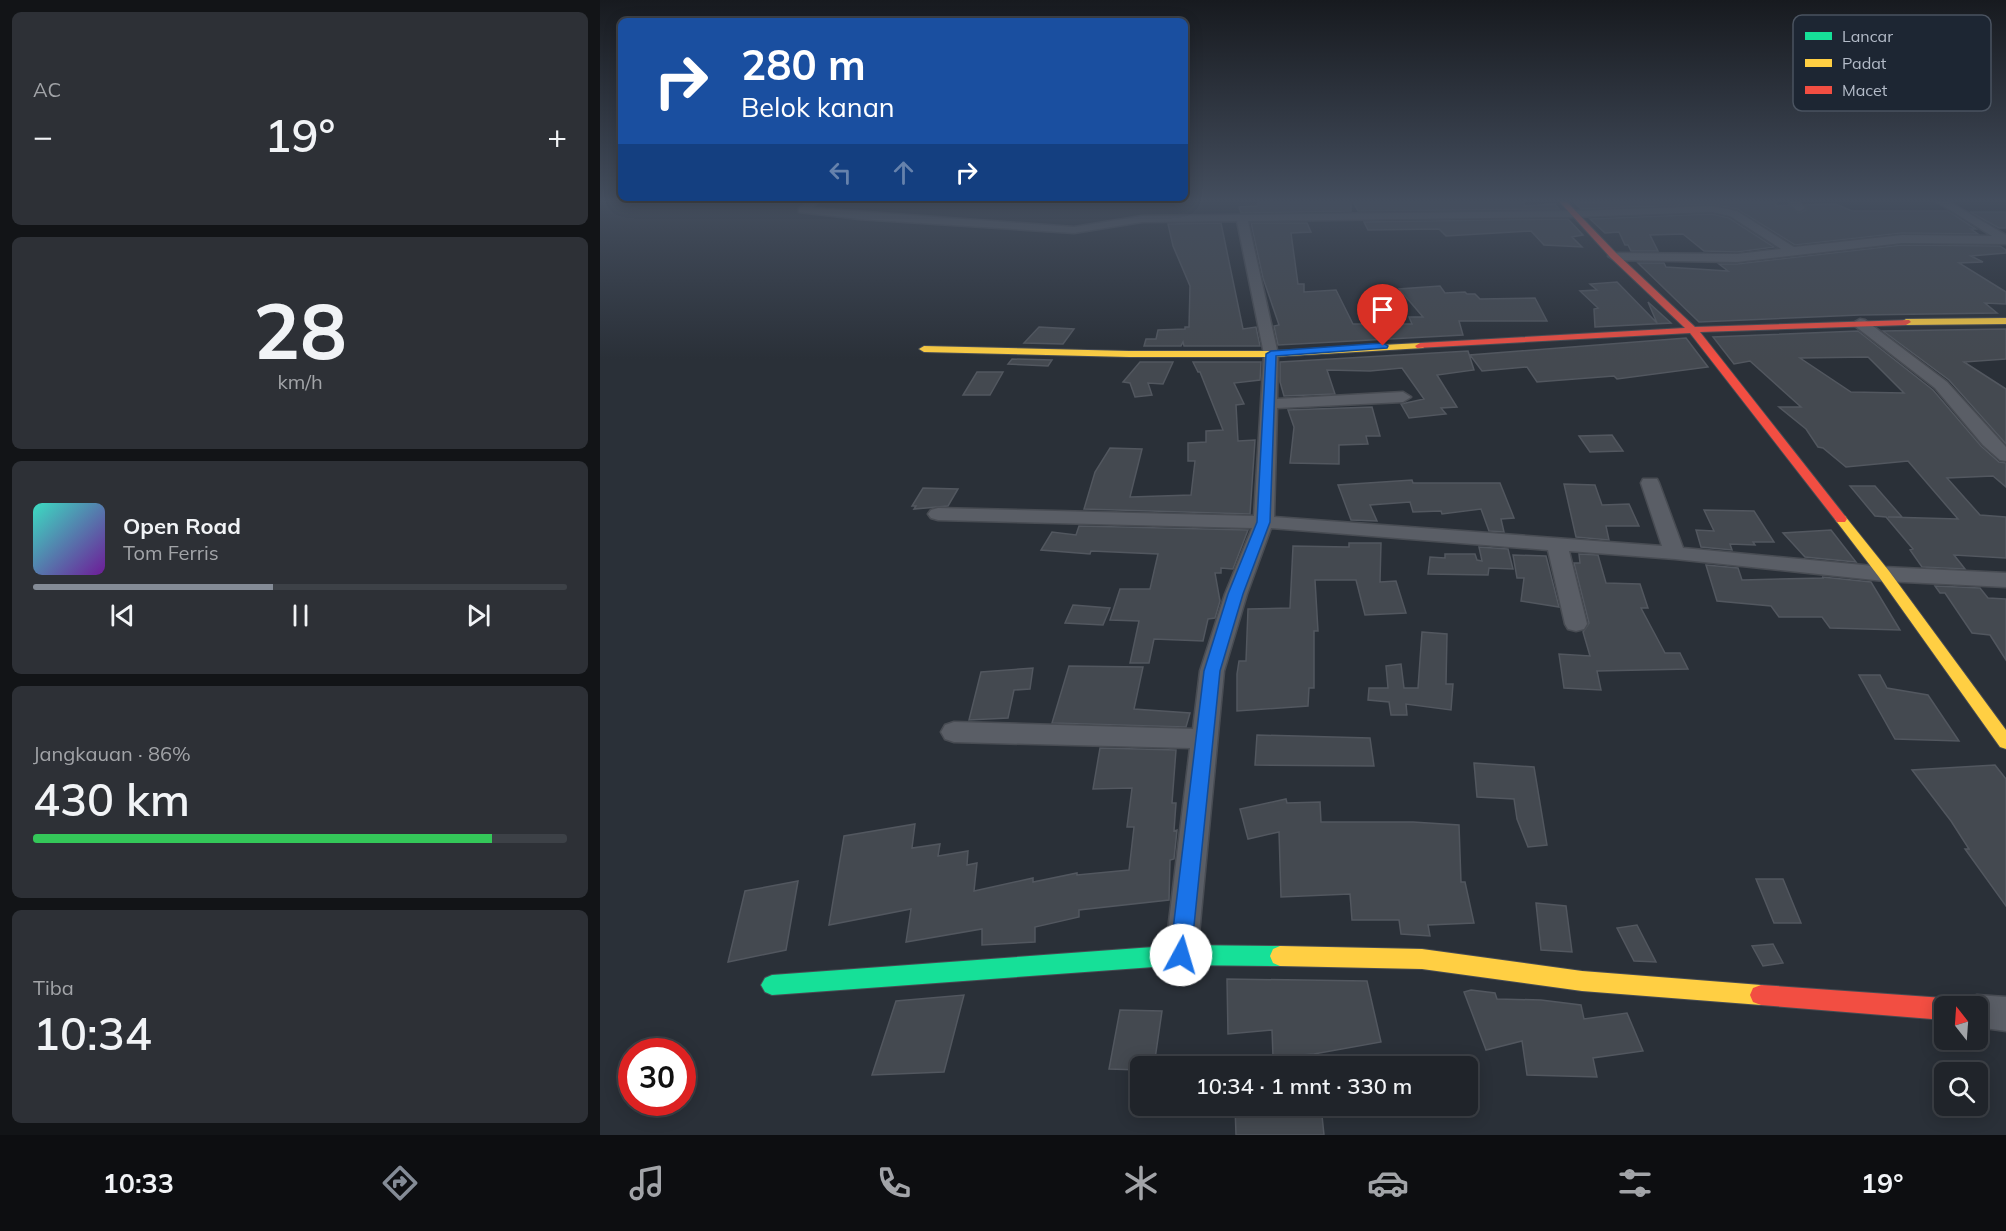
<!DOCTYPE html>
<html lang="id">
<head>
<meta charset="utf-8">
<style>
	body { margin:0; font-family:Mulish,sans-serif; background:#2d3036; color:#f1f3f6; height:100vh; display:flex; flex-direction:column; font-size:22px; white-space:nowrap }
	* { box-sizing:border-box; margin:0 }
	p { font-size:20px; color:#a2a4a8 }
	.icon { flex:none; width:33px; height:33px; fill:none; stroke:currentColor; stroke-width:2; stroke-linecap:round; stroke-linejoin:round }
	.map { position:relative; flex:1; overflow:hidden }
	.details { display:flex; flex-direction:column; gap:12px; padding:12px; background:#121417; width:600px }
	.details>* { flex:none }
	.guide { position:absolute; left:18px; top:18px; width:570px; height:183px; border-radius:9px; box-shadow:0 3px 15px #0003,0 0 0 2px #3d4147; background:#1a4fa0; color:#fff; overflow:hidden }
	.needle { width:39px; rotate:343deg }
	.buttons { position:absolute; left:1334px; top:996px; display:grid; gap:12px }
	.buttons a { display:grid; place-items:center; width:54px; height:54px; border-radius:9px; background:#20242a; box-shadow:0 3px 15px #0003,0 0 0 2px #3d4147; font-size:30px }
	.speed { position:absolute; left:18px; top:1038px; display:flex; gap:12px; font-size:30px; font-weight:700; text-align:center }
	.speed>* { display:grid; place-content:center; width:78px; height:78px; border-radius:50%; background:#20242a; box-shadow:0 3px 15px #0003,0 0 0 2px #3d4147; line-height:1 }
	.speed .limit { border:9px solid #d22; background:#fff; color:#111 }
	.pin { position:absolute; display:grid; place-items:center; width:51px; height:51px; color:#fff; margin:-62px -26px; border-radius:50% 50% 50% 0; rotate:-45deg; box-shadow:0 0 6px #0007 }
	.pin .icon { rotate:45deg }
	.me { position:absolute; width:66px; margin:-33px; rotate:6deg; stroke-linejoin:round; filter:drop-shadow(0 0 4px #0008) }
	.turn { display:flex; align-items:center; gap:21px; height:126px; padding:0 24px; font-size:27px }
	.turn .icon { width:78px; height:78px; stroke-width:2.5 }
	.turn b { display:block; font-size:42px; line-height:51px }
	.lanes { display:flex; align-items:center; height:57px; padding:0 24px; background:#0003; justify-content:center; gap:30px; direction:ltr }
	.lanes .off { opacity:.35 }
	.big { font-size:45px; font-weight:600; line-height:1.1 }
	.details .card { flex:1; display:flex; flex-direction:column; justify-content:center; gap:9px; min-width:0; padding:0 21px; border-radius:9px; background:#2d3036 }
	.details .dial { align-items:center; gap:0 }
	.dial b { font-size:78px; line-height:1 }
	.song { display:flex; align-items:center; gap:18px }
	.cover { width:72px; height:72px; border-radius:9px; background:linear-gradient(135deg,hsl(170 70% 55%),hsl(280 70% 35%)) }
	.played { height:6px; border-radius:3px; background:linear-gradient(90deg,#848b96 45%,#3d4147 45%) }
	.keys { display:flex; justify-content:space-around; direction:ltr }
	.heat { display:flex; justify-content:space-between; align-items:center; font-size:33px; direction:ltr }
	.charge { height:9px; border-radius:4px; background:linear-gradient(90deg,#34c759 86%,#3d4147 0) }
	.trip { position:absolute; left:530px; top:1056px; width:348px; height:60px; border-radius:9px; background:#20242a; box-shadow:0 3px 15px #0003,0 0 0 2px #3d4147; font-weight:600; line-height:60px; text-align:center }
	.menu { display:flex; height:96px; justify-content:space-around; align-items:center; background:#0d0e11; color:#a2a4a8 }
	.menu .icon { width:42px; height:42px }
	.menu .on { color:#848b96 }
	.menu b { font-size:27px; color:#f1f3f6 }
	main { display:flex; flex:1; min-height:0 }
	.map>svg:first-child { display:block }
</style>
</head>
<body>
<main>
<section class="details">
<div class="card"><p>AC</p>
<div class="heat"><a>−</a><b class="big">19°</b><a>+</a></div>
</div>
<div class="card dial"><b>28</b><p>km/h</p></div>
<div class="card">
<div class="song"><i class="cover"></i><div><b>Open Road</b><p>Tom Ferris</p></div></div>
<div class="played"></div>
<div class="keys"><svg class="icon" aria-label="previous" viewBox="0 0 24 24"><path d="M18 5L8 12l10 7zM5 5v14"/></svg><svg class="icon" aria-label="pause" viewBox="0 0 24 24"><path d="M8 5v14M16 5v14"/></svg><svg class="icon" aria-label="next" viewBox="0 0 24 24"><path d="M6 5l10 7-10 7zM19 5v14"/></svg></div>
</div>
<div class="card"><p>Jangkauan · 86%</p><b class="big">430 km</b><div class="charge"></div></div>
<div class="card"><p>Tiba</p><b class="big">10:34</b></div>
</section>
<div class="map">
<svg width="1406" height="1135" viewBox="0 0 1406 1135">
	<rect width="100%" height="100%" fill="#2a3038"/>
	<path fill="#444950" stroke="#52575f" stroke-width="1.5" fill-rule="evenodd" d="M659,200h92v11l-110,2 -2,-6 18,-1z
		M752,200h172v6l31,-2 4,5 -201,2z
		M996,200h180v6l13,-1 10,8 7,-3 -1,-5 31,-1 16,7h96l28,18h-5l7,5 -76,-1 -107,12 -58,-36 -25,-5 -131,5 -6,-6 23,-1z
		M1370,212h36v16h-7z
		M1112,214l17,4 45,29 -37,5 -33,-1 -21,-17 -33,1 8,16h-27l-3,-6h-3l-6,-13 -14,1 -15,-14z
		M968,219l15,16 -11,2 10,10 -38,-2 -13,-14 -85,5 -7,-7 -71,1 -4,-8z
		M621,223l22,106 13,-2 4,19h-76l-1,-4 -2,4h-37l2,-7h10l2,-9 27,-1v-2h4l1,-41 -17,-40 -5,-22z
		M651,223h56l4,9 -20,1 7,51h6v8l32,-2 17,34h59l-3,-7h14l-24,-28 41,-3 5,7 20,-1 2,2h8l5,5 55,-1 12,23h-88l4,14 -185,10 -4,-19 5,-1 -16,-47z
		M1302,245l98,1 6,4v3l-35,3 12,6 -24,1 47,29v12l-21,-1 12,10 -137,2 -161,7 -61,-59h26l2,4 62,4 -9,-7h18z
		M1017,282l40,41 -9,-21 23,21 -76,4 -1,-18 4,-1 -18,-17 17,-1 -7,-6z
		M439,327l35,2 -11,15 -39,-1z
		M1406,329v30l-42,3 42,27v55l-57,-64 -66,-49z
		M1258,331l75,59 48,56 18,16 7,1v24l-13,-11 -46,2 33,37 26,2v41l-52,-3 11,14 -43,-2 -12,-17 3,-1 -27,-32 -11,-1 -25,-30h25l27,31h-14l70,2 -50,-58 -62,6 -23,-19 -5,-1 -12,-18 -27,-22h22l-51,-46 -16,3 -21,-27zM1268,357l36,36 -53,-1 -51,-34z
		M1086,338l22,29 -91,12 -3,-3 -77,6 -10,-15 -45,4 -12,-16z
		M868,351l6,19 -37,5 20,32 -16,1 5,6 -37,4 -8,-14 23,-5 -22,-31 -32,3 -43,-1 8,24 -51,2 -4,-14v-20z
		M412,359l40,1 -4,6 -40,-2z
		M540,362h33l-10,22 -15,-1 4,12 -17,2 -5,-14 -7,-1z
		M593,362h68l-1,18 -26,3 10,21 -8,1 2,36 17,-1 -5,74 -166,-5 11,-37 15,-24 32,1 -12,48 61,-2 4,-34h-7v-18l18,-1v-11l17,-1 -23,-58h-2z
		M377,372h26l-13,23h-27z
		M772,407l8,29h-14l2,8 -29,1v19l-49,-1 4,-36 -6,-17z
		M1012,435l11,16 -33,1 -11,-16z
		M812,480l1,3h87l14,35 -13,1 3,13 -15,-1 -8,-22 -39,5 -1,-3 -28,1 -3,-10 -40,3 7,16 -26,-1 -13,-35z
		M964,484l31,1 7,20 27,-1 10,22h-33l3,14 -33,-3z
		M323,488l35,1 -10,17 -34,3 2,-3h-4z
		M1104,510l50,1 20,31h-21l2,3 -25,-1 2,6 -31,-3 -5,-17 18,1z
		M479,526l169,4 -15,39 -12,-1v5h-6l5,28 -5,17 -7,1 -5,22 -49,-2 -5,24h-19l9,-42 -29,-1 10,-31h30l8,-35 -67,-3 -1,3 -49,-4 11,-18 24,3z
		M1231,530l25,32 -51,-5 -22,-24z
		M749,543h32l-1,39 16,-1 10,32 -41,2 -9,-35h-41l3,51h-4v57h-5l-1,18 -71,5v-37l2,-13h7l2,-52 42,-1 3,-62 56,1z
		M879,547l29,2 5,20 -24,-1 -1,7 -60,-1 2,-17 15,1v-4h30l2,6 5,1z
		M979,554l19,1 8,28 34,1 8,24h-7l24,45h15l8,16 -91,2 4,19 -37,-2 -5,-34 31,2 -7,-24 6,-9 -15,-60h6z
		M913,555l33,1 13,51 -38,-6 3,-23h-7z
		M1106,565l32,3 4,12 82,-2 -2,-1 49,5 29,48 -70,-2 -8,-11h-43l-8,-11 -54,-5z
		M1335,586l45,2 8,10 18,1v61l-16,-25 -18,-2 -27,-40h-5z
		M473,605l37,3 -7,17 -38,-2z
		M822,632l25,2 -1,50h7l-2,26 -45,-6 1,11h-16l-2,-13 -21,-2 1,-12h19l-2,-22 15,-2 3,24h14z
		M469,666l74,1 -9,42 56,4 -4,14 -134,-4z
		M433,668l-3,21 -16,1 -6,28 -39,2 12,-48z
		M1259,675h21l7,13 41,7 31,46 -64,-2z
		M657,735l113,3 4,28 -119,-1z
		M500,748l76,2 -4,53h4l-2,28 3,-1 -3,29 -4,1 -1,40 -90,10v7l-44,10v15l-53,3v-16l-76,13 5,-33 -82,16 15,-89 71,-12 -3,24 28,-4 -2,12 30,-5 -1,14 10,-2 -3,28 59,-13v4l44,-9v2l52,-5 5,-43h-7l5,-39 -39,1z
		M874,763l60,4 13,78 -19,2 -11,-28 -3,-20 -37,-2z
		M1395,765l11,14v127l-41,-57h4l-18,-28 -39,-51z
		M686,799l1,4 33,-1 1,20h92l46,3 2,57h4l9,41 -46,2 2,11 -29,-2 -2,-14h-47l-2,-26 -69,3 -2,-65 -31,7 -8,-30z
		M1156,879h27l18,44h-27z
		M198,881l-12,69 -58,12 17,-71z
		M936,903l30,3 6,46 -31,-2z
		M1037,925l19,37 -22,-1 -17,-33z
		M1173,944l10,19 -20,3 -11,-20z
		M627,979l140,2 14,61 -67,12 -41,3 -1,-27 -44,4z
		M871,990l24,3 2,6 44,1 40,5 3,14 43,-6 16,38 -50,7 4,19 -70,-2 -5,-34 -36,9 -22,-58z
		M364,995l-20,77 -72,3 24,-74z
		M520,1010l42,1 -8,55h-14v4l-31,-1z
		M635,1106h86l3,29h-88z"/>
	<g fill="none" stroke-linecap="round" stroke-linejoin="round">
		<g stroke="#484c53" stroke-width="3">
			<path id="street" d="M209,200h11l-8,8 262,19 68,-11 432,-5 138,-5 25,5 57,36 108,-12 90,1 -58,-36h12l60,35v9l-104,-1 -165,19 -123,-2 -6,-4 2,-3 127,1 44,-5 -51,-33 -18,-4 -138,5 -326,4 30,133 -1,45 126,-7 8,5 -8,5 -126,6 -3,109 388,29 -21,-63 2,-4h14l2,4 24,65 201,19 122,6v14l-122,-6 -209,-22 -106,-8 18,73 -3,5 -8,2 -8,-2 -3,-5 -17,-74 -277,-22 -24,66 -23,77 -27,284 -5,11 -11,4 -11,-4 -5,-11 25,-207 -236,-6 -9,-3 -4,-7 4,-7 9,-3 239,7 7,-58 25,-77 27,-66 -314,-8 -7,-2 -3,-4 3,-4 7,-2 316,8 10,-162 -27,-133 -95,1 -68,11 -215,-14 -60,-7v-4z
				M1187,200h11l7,8 -5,3 -4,-1z
				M1260,319l5,1 82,62 59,65v14l-6,-1 -17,-15 -48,-57 -80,-62 -2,-3z
				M1377,995l29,2v34l-29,-4v-21h-15l3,-7z"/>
		</g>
		<g stroke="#484c53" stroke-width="2">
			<path id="fast" d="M581,945l99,1 7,3 3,7 -3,7 -7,3 -99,-1 -409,30 -7,-3 -4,-7 4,-7 7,-3z"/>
		</g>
		<g stroke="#484c53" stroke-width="2">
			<path id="slow" d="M1406,318v6l-100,1 -5,-3 5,-3z
				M820,343l5,3 -2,2 -152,9h-142l-205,-5 -5,-3 5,-3 205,5h142z
				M1241,515l4,1 44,55 117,159v19l-6,-2 -121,-170 -42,-55 -2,-3 2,-3z
				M680,946l142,3 160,22 179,14 8,3 3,7 -3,7 -8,3 -179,-14 -160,-22 -142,-3 -7,-3 -3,-7 3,-7z"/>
		</g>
		<g stroke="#484c53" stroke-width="2">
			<path id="jam" d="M958,200h7l52,54 78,73 214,-7 2,2 -5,3 -206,7 145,184 2,3 -2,3h-8l-147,-189 -273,15 -2,-2 5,-3 265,-15 -74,-70z
				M1161,985l183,13 8,4 2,4h-10v14l-183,-15 -8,-3 -3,-7 3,-7z"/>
		</g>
		<use href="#street" fill="#5a5e66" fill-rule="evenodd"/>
		<use href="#fast" fill="#16e098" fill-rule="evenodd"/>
		<use href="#slow" fill="#ffcf43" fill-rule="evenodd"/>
		<use href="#jam" fill="#f24e42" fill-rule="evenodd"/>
	</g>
	<linearGradient id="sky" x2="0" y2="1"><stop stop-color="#171a1f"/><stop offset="0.56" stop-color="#444e5e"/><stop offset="1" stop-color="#444e5e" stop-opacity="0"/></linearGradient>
	<rect width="1406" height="359" fill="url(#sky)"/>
	<path fill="#1a73e8" stroke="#114b97" stroke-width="1.5" d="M783,343l5,3 -1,2 -111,8 -6,166 -27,72 -23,77 -29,284 -3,7 -7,3 -8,-3 -3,-7 34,-284 24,-77 29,-72 9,-168 5,-3z"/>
	<rect x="1193" y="15" width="198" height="96" rx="9" fill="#1d2633" stroke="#4a5360" stroke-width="1.5"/>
	<rect x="1205" y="32" width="27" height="8" fill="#16e098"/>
	<rect x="1205" y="59" width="27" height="8" fill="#ffcf43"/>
	<rect x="1205" y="86" width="27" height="8" fill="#f24e42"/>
	<g font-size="16" fill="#b4bcc9">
		<text x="1242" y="42">Lancar</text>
		<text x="1242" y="69">Padat</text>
		<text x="1242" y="96">Macet</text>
	</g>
</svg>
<div class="buttons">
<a><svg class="needle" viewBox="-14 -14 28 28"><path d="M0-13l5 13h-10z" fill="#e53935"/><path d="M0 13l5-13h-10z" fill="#a2a4a8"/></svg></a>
<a><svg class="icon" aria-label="search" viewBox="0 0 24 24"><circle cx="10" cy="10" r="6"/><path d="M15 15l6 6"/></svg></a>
</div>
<div class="speed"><div class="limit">30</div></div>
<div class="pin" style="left:783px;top:346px;background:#d93025"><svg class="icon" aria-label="arrive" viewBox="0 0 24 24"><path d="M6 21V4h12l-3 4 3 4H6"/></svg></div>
<svg class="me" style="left:581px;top:955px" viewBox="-20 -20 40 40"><circle r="19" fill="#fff"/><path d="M0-13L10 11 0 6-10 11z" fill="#1a73e8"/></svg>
<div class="trip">10:34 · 1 mnt · 330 m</div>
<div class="guide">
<div class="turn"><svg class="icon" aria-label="right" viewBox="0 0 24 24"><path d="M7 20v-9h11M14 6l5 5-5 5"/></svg><div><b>280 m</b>Belok kanan</div></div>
<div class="lanes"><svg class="icon off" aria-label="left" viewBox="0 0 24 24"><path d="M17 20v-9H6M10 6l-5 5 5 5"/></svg><svg class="icon off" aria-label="ahead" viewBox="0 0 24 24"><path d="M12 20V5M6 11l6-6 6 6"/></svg><svg class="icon" aria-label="right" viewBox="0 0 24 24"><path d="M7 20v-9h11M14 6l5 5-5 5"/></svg></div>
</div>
</div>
</main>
<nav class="menu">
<b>10:33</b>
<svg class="icon on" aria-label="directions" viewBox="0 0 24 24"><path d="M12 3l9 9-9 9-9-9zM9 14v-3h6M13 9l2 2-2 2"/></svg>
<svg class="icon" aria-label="music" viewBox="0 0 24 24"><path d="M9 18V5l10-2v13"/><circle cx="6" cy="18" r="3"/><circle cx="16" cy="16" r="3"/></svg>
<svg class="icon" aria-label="phone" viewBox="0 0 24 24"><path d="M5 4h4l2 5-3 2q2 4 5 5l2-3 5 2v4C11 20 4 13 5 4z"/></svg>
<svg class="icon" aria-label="climate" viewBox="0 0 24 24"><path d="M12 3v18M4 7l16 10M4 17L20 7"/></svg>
<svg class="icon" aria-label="car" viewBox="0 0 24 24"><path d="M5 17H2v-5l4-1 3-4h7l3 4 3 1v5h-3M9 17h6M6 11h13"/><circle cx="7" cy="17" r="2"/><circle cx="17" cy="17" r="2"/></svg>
<svg class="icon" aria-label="filters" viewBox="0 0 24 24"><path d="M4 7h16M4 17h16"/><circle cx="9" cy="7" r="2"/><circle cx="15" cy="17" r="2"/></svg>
<b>19°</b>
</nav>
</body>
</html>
